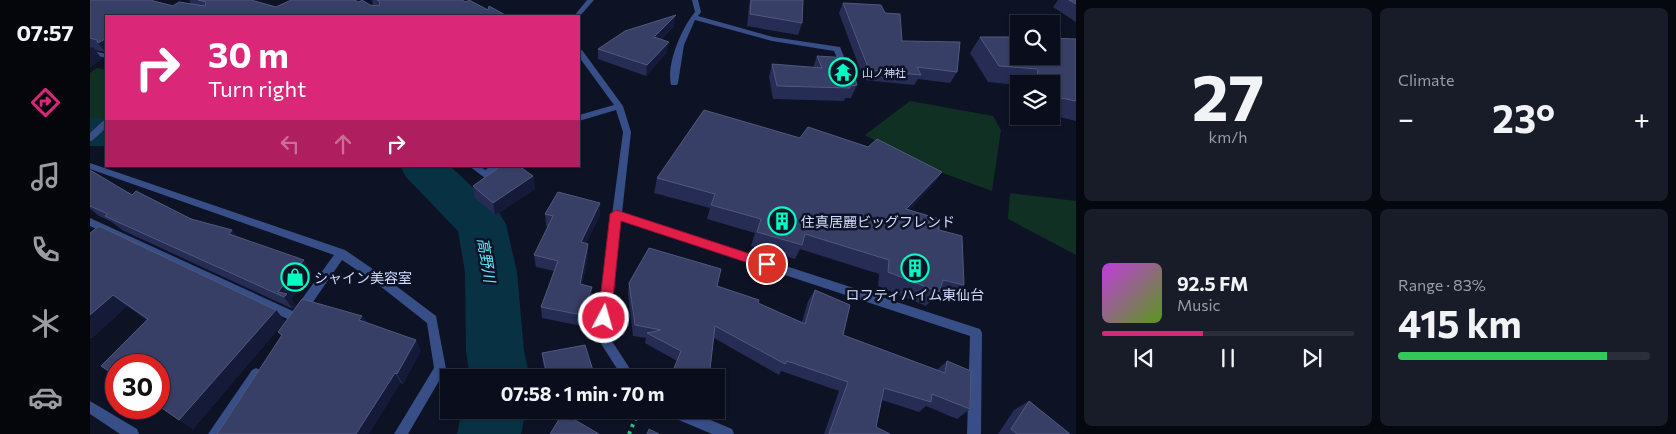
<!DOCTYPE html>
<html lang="en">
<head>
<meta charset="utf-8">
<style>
	body { margin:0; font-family:Commissioner,"Noto Sans JP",sans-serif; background:#181c29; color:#f1f3f6; height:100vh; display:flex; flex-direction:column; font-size:19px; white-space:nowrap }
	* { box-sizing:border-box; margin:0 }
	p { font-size:16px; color:#999ca3 }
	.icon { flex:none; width:28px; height:28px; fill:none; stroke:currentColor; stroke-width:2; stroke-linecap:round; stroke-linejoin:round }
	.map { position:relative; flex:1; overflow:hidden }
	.drawer { display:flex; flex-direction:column; gap:8px; padding:8px; background:#06080f; width:600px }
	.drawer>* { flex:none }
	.top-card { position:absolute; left:15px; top:15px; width:475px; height:152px; border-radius:0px; box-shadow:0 1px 4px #0004,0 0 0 1px #2a2e3b; background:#db2777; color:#fff; overflow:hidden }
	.tools { position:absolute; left:920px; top:15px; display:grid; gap:10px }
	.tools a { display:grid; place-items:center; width:50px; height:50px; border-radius:0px; background:#0a0e1c; box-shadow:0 1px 4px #0004,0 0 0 1px #2a2e3b; font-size:25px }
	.speed { position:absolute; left:15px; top:354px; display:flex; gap:10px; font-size:25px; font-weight:700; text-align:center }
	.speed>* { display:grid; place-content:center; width:65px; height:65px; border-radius:50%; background:#0a0e1c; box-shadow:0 1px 4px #0004,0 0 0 1px #2a2e3b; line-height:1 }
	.speed .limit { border:8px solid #d22; background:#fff; color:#111 }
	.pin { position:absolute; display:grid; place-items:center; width:42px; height:42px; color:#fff; margin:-21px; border:2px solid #fff; border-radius:50%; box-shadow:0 1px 5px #0007 }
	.me { position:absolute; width:55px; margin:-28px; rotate:6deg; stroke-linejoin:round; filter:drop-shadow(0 0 4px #0008) }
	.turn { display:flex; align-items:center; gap:18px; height:105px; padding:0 20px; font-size:22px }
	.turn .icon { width:65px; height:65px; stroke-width:2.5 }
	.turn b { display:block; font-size:35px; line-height:42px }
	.lanes { display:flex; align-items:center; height:48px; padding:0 20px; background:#0003; justify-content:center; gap:25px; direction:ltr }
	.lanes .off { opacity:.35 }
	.big { font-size:38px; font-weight:700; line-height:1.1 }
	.drawer .card { flex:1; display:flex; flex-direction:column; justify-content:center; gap:8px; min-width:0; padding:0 18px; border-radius:8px; background:#181c29 }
	.drawer .dial { align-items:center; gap:0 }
	.dial b { font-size:65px; line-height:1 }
	.song { display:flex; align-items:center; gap:15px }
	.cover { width:60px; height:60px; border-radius:8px; background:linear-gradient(135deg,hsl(290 70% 55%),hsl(90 70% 35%)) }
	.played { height:5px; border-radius:2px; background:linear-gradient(90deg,#db2777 40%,#2a2e3b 40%) }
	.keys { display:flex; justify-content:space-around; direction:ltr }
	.heat { display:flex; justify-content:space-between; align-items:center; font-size:28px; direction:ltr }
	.charge { height:8px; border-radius:4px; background:linear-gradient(90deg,#34c759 83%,#2a2e3b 0) }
	.drawer .tiles { flex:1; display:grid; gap:8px; grid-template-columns:repeat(2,1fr) }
	.trip { position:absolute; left:350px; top:369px; width:285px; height:50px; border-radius:0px; background:#0a0e1c; box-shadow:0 1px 4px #0004,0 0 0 1px #2a2e3b; font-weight:700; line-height:50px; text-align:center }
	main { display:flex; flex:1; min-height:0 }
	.tabs { display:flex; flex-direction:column; width:90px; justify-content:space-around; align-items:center; background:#04060b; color:#999ca3 }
	.tabs .icon { width:35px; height:35px }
	.tabs .active { color:#db2777 }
	.tabs b { font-size:22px; color:#f1f3f6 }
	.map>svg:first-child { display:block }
</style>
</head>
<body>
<main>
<nav class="tabs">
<b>07:57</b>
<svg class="icon active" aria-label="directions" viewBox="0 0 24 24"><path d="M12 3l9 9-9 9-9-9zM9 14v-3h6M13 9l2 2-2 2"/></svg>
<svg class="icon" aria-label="music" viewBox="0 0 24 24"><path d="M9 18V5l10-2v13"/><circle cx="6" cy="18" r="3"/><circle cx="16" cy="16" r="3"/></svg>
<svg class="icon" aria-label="phone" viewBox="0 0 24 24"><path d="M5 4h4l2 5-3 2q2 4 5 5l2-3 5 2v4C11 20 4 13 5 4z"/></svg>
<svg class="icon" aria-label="climate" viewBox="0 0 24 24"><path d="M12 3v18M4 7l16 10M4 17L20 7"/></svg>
<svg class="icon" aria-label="car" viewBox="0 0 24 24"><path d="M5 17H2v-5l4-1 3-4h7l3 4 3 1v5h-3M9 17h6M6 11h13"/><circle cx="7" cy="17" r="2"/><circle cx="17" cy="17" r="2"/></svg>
</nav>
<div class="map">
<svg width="986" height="434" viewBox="0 0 986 434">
	<rect width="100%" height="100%" fill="#0e1225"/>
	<path fill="#113024" d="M7,68l9,2v46l-12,8h-4v-51z
		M820,101l83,15 8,14 -9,61 -71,-26 -56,-30z
		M920,193l66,8v54l-68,-36z"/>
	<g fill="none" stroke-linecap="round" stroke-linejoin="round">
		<path fill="#083244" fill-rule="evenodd" d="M0,118h16v28h-16z
			M310,166h50l48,45 8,13 11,48 7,79 6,27h-60l-4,-27 -1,-79 -7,-41 -52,-54z
			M372,410h64l-5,24h-64z"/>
		<path stroke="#2abb82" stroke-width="4" stroke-dasharray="3 4.5" stroke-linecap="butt" d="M539,434l10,-24"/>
		<path fill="#374e86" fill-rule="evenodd" d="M602,0h6l3,12 -3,4 75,21 67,10 8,19 -1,2h-6l-7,-17 -62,-10 -77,-21 -11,25 -6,38 -1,2h-6c-5,-21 11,-58 24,-73z
			M0,163l255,87 38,26 53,40 10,53 -38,65h-14l40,-66 -7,-45 -52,-41 -33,-22 -38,55 -3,1 1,2 -2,4 -4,1 -206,-97v-8l205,94 1,-5 38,-52 -244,-86z
			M166,368l4,2 2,4 -2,4 -37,56h-15l44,-64z"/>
		<path fill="#374e86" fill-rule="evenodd" d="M497,0h7l-15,17 -5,-1z
			M0,50l16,4v4l-16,-4z
			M489,50h3l41,56 8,26 -9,81 358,116 2,4 -1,101h-14l3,-98 -349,-115 -13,114 28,43h-13l-27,-42 27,-204 -7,-22 -37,11v-6l35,-10 -35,-48z
			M16,120v8l-13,12 -3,1v-8l13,-12z
			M379,166h11l5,4 6,-4h11l-17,12z
			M0,401l47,28 2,5h-19l-30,-20z
			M576,410h21l45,19 2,5h-22l-45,-19z"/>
	</g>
	<path fill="#262c54" d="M0,0l83,6 18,-2 -2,-4h62l25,7 97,-1 -1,-6h90l26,10 19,6h-401v37l-1,-1 -10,-2 7,9 -12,8z
		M660,0h53l-1,23 -4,12 -51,-9 2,-20z
		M968,0h18v22l-23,-15z
		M753,3l42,10 17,28 55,31 -7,11 -32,-4 -4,6 -50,-5 -25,-67z
		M584,26l-13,14 6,12 -21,24 -48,-17v-10z
		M890,37l96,2v82l-25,-6v-31h-32v1l-31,-3 -18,-29z
		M727,56l40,29 -6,13h-6l-1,3 -71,-2 -4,-22 3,-13 41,4z
		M710,138l142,34 -11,15 -22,23 30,20 25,55 -13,14 -15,-4 -10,11 -48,-20 1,-12 -79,-25 -5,10 -44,-13 4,-13 -48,-14 3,-11 -56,-15 3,-15z
		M0,170l42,25 106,42 74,35 -21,27 5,7 -3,3 -171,-79 -10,-8 -13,-6 -7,-6 -2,-1z
		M443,176l2,13 -40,26 -20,-17 -2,-12z
		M510,203v12l-14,28 2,1v12l-6,29 10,14 -10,27 -40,-8 -1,-11 13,-36 -18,-4 -2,-12 14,-28 -2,-1 -1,-12z
		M0,233l186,77 9,11 -92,108 -14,-9 -32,-100 -20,-14 -35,32h-2z
		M539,283l88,3 41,17 44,19 6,-21 7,-11 28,45 94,35 10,-9 23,48 -13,10 -31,-13 -7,6 -37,-12 -6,27 14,7h-66l15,-43 -58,-20 -2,4 -65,-37 -37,23 -32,-18 1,-5 -13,-2 -5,-42z
		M272,316l4,6 55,28 -18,34 -122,-49 -3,-3z
		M452,353l53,25h-48l-4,-15z
		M939,401l41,33h-72l16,-24z"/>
	<path fill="#151a39" d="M586,15l-2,11 -21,22 1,-11z
		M15,39l1,1v13l-8,-10z
		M579,42l-2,10 -21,24 1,-11z
		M3,47l9,12 -12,8v-19z
		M490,87v13l-1,1v-13z
		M852,172l-11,15 -35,37 10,-15z
		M443,176l2,13 -40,26 -2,-12z
		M510,203v12l-19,39v-12z
		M142,230l10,12 -13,-8z
		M498,244v12l-8,40v-12z
		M214,260l8,12 -21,27 5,7 -3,3 -9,-12 -6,-5z
		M502,287v12l-10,27v-11z
		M23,295l14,11 -35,32 -2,-1v-22z
		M186,310l9,11 -92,108 -14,-9z
		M272,316l6,11 -9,-7z
		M326,340l5,10 -18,34 -6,-10z
		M305,373l6,10 -32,51h-13z"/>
	<path fill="#383f66" stroke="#50587e" d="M0,0h60l23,6 6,-4 26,4 1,-4 -8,-2h53l25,7 15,-7h63l5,2 3,-2 8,5 9,1 1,-4 -3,-2h85l4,2 3,-2 19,10 1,-4 18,10h-401v23h-1l-7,4 -1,-3 -7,-2z
		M661,0h52l-1,23 -52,-9z
		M979,0h7v4z
		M753,3l38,2 4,8 15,1 2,27 58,1 -3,30 -40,-5 4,8 -52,-5z
		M586,15l-22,22 15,5 -22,23 -49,-16 27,-18z
		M890,37h39v19h32v-18l25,1v62l-25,-5v-12h-15l2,-15 -39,-3z
		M727,56l32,2 8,27 -7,1v2l-73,-2 -5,-22 50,4z
		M614,110l96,28 8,-11 60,20 9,-8 65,33 -36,37 33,10v11l23,6 2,49 -21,-5 -4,12 -51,-20 1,-12 -84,-26 -3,11 -45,-13 4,-13 -50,-14 4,-11 -58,-16z
		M411,166h18l14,10 -40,27 -20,-17z
		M0,170l42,25 4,-4 55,28 41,11 -3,4 75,26 -26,32 9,2 -3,3 -175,-79 -4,-2 3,-2 -18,-8z
		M468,192l42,11 -19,39 7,2 -8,40 12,3 -10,28 -41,-8 17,-46 -24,-6 19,-39 -8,-2z
		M9,226l177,84 -97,110 -20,-14v-41h-43v11l-15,-10 47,-47 -35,-24 -23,20v-82z
		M559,248l72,21 -4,17 42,14 -1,3 47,21 10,-34 35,15 -7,30 102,38 2,-12 24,10 -1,38 -38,-15 -1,8 -47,-14 -8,39 14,7h-61l19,-52 -61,-21 -2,3 -70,-38 -6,52h-39l11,-27 -34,-18 14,-3 -26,-5 -6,-42z
		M212,299l60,17 -3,4 57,20 -19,34 -2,-1 -39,61h-139l65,-99 -4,-3z
		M495,345l10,32 -47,1 -6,-25z
		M939,401l41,33h-53l-6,-5z
		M473,413l36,21h-49z
		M559,429l10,5h-12z"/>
	<path fill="#e11d48" stroke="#92132f" d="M526,210l156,51 1,3 -6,5 -146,-48 -10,97 -2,5 -5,1 -5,-1 -1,-5 12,-104z"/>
	<defs>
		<g id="temple-ring" transform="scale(1.4375)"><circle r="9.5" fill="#0e1225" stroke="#00fdc2" stroke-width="1.5"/><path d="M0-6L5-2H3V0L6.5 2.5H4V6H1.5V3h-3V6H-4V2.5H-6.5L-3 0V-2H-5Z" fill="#00fdc2"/></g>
		<g id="building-ring" transform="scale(1.4375)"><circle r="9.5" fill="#0e1225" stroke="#00fdc2" stroke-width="1.5"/><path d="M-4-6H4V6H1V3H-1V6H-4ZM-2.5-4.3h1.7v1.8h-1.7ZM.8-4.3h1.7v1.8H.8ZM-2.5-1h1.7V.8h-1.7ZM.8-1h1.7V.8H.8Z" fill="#00fdc2"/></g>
		<g id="shop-ring" transform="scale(1.4375)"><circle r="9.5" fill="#0e1225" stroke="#00fdc2" stroke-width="1.5"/><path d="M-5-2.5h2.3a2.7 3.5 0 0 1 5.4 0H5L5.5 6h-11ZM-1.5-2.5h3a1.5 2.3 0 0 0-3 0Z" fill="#00fdc2"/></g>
	</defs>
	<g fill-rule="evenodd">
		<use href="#temple-ring" x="753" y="72"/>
		<use href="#building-ring" x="692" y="221"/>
		<use href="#building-ring" x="825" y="268"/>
		<use href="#shop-ring" x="205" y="277"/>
	</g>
	<g text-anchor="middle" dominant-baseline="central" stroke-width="5" stroke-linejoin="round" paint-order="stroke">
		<g font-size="11" fill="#d2dcff" stroke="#0e1225" text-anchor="start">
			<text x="772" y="72">山ノ神社</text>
		</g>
		<g font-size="14" fill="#d2dcff" stroke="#0e1225" text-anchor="start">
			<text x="711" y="221">住真居麗ビッグフレンド</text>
			<text x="224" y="277">シャイン美容室</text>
			<text x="825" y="294" text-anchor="middle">ロフティハイム東仙台</text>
		</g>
		<g font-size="15" font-style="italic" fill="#60eaff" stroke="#0e1225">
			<text transform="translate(397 260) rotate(81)">高野川</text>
		</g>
	</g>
</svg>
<div class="tools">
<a><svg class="icon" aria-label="search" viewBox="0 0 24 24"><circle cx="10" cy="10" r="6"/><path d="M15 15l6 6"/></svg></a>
<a><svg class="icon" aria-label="layers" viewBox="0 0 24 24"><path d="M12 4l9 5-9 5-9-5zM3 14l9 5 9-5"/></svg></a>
</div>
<div class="speed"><div class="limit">30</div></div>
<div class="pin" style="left:677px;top:264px;background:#d93025"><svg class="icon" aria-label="arrive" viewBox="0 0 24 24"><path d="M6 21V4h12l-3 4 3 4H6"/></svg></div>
<svg class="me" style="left:514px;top:318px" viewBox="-20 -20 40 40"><circle r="17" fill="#e11d48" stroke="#fff" stroke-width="3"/><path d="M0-11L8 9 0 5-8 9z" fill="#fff"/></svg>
<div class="trip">07:58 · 1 min · 70 m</div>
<div class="top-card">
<div class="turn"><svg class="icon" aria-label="right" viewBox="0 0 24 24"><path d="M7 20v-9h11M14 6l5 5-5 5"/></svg><div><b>30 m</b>Turn right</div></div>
<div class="lanes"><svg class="icon off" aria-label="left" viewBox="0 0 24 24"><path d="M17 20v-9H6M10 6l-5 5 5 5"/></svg><svg class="icon off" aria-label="ahead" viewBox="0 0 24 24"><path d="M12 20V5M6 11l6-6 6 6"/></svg><svg class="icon" aria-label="right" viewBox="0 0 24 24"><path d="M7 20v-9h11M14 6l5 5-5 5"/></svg></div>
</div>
</div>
<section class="drawer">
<div class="tiles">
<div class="card dial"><b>27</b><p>km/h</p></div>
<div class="card"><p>Climate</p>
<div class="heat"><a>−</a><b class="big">23°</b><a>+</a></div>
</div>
<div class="card">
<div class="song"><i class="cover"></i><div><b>92.5 FM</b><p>Music</p></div></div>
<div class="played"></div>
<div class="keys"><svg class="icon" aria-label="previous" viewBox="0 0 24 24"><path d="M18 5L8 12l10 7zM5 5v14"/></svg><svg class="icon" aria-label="pause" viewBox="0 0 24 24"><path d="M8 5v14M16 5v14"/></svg><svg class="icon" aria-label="next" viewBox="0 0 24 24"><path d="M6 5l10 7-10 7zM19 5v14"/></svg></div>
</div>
<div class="card"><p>Range · 83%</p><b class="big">415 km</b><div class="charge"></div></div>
</div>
</section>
</main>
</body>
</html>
